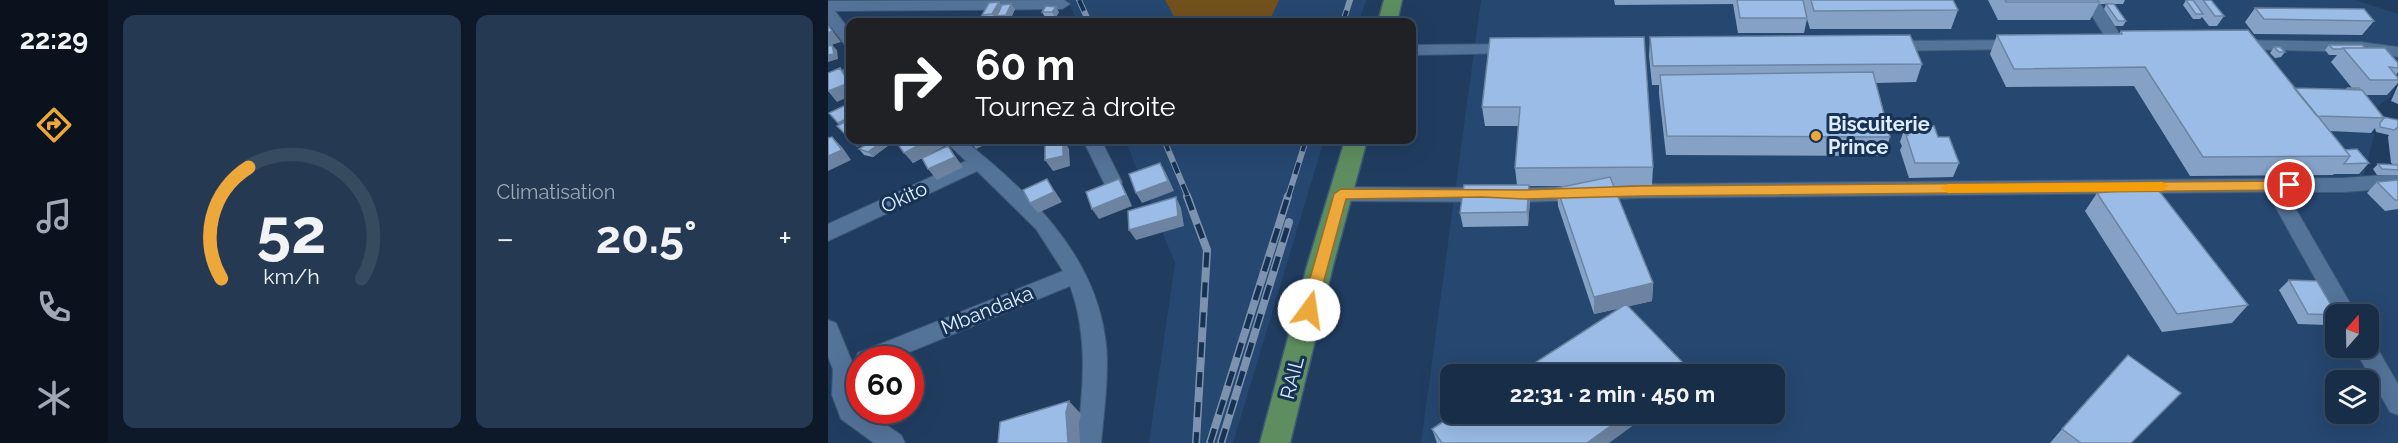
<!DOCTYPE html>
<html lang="fr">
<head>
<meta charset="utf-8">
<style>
	body { margin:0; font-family:Raleway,sans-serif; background:#253a52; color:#f1f3f6; height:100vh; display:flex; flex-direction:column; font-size:22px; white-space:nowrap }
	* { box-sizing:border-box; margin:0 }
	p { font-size:20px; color:#9fa8b4 }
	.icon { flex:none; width:33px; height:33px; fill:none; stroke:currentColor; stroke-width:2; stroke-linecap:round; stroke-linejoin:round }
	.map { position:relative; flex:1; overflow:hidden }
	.sheet { display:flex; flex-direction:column; gap:15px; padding:15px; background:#0d1928; width:720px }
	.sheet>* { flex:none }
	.hud { position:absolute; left:18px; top:18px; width:570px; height:126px; border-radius:12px; box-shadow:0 6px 24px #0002,0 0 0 2px #364a60; background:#202124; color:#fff; overflow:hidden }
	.needle { width:39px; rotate:20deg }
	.buttons { position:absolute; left:1497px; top:304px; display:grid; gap:12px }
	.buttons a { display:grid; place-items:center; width:54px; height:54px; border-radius:12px; background:#182e48; box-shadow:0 6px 24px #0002,0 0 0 2px #364a60; font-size:30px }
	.speed { position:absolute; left:18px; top:346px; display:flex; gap:12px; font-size:30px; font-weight:700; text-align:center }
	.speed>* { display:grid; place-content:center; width:78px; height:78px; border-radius:50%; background:#182e48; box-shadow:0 6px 24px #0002,0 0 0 2px #364a60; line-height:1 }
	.speed .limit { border:9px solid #d22; background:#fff; color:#111 }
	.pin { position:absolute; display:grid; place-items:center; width:51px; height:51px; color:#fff; margin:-26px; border:3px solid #fff; border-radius:50%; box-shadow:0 2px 6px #0007 }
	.me { position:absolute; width:66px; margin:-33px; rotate:14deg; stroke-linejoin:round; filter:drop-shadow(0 0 4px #0008) }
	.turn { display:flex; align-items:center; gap:21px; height:126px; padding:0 30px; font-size:27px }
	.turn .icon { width:78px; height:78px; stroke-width:2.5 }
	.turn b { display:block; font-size:42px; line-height:51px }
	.big { font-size:45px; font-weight:700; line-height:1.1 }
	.sheet .widget { flex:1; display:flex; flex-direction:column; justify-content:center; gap:9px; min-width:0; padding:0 21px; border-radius:12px; background:#253a52 }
	.sheet .dial { align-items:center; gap:0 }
	.dial svg { height:156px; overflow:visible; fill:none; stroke:#364a60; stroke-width:7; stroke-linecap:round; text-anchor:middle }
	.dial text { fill:#f1f3f6; stroke:none }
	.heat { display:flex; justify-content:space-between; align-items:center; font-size:33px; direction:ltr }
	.sheet .tiles { flex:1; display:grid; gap:15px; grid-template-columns:repeat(2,1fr) }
	.trip { position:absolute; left:612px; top:364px; width:345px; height:60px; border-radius:12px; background:#182e48; box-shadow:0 6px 24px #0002,0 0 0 2px #364a60; font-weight:700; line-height:60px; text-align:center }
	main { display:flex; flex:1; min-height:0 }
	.dock { display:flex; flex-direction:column; width:108px; justify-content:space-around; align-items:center; background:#0a121d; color:#9fa8b4 }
	.dock .icon { width:42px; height:42px }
	.dock .active { color:#eda83b }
	.dock b { font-size:27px; color:#f1f3f6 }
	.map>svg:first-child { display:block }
</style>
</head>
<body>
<main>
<nav class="dock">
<b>22:29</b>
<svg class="icon active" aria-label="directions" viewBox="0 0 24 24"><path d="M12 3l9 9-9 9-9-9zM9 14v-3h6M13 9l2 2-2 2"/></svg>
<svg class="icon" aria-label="music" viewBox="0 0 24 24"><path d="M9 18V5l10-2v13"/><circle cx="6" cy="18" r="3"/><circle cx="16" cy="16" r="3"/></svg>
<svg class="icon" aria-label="phone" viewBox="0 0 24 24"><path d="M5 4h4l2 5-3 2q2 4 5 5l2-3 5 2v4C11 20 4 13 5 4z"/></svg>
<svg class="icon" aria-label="climate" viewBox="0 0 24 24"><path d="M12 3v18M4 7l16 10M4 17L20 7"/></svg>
</nav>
<section class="sheet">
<div class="tiles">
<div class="widget dial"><svg viewBox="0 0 100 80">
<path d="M14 69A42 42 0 1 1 86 69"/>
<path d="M14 69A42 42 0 0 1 28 12" stroke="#eda83b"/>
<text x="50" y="56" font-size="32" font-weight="700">52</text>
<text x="50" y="72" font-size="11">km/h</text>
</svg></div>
<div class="widget"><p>Climatisation</p>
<div class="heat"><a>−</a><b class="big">20.5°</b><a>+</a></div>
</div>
</div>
</section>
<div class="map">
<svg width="1570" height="443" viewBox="0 0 1570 443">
	<rect width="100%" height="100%" fill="#203d60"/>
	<path fill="#264770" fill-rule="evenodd" d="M240,0h298l-7,22h-282z
		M653,0h874l43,14v68l-8,15 -23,18 7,20 -12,47 36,1v260h-977zM1508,315h32v33h-32zM622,375h324v39h-324zM1508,381h32v33h-32z
		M297,140h199l-91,303h-84l26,-180z"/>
	<path fill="#72511d" d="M337,0h114l-10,22h-92z"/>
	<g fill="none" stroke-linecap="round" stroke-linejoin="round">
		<g stroke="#3e5875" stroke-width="2">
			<path id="minor" d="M236,0l6,4 -8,5 -227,2 15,20v15l-6,-2 -16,-21v-22z
				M1254,0h16l28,44 -2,4h-12z
				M1190,40l8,5 -2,4 -136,2 -8,-5 8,-5z
				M1405,40l128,2 37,5v10l-37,-5 -134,-3 -2,-4z
				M686,44l8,5 -2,4 -108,2v-10z
				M22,67v11l-22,10v-12z
				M116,140h20c63,51 129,111 141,197 5,30 -1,75 -4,106h-24c6,-53 12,-106 -7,-157l-180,74h-30l-2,7 -3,-7 3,-7 205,-82 -27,-42 -59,-58 -149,70v-17l138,-63z
				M255,140h18l21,42 -2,5 -7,2 -7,-2z
				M1570,174v14l-54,4h-58l71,123 -21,1 -69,-124 -627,6 -116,4 -183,-1 -7,-2 -2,-5 2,-5 7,-2 183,1 116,-4 704,-6z
				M0,320l8,3 19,46 -1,26 6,16h6l35,24 4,8h-31l-33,-24 -9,-24 1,-26 -5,-12z
				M1540,340l5,1 25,43v31l-8,-3 -36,-64h14z"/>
		</g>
		<g stroke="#3e5875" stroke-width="3">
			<path id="major" d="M556,0h18l-5,22h-19z
				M517,140h22l-34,126 -43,177h-30l47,-177z"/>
		</g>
		<use href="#minor" fill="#547399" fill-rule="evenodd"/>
		<use href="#major" fill="#5e8e5f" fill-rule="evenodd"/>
		<g stroke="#7d93ad" stroke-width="6">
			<path id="rail-far1" d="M251,0l10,22
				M515,22l7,-22
				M336,140l24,57
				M460,197l18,-57"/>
		</g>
		<g stroke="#7d93ad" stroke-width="8">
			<path id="rail" d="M359,196l20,54 -11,193
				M382,443l78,-247
				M393,443l68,-221"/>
		</g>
		<use href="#rail-far1" stroke="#163254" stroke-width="4" stroke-dasharray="12" stroke-linecap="butt"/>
		<use href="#rail" stroke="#163254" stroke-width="5" stroke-dasharray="15" stroke-linecap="butt"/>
	</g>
	<path fill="#85a2c6" d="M786,0h339l5,10 -7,19h-141l-3,-10 -3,14h-66l-5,-29 -118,1z
		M1160,0h137l-2,4h-23l-1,-1 -9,17h-92z
		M1358,0h25l13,16 -7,10h-8l-7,-9 -2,2h-7l-10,-14z
		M171,2l2,4 14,3 -5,11 -10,1 -3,-5 -1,3 -11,1 -3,-5z
		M1278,4l20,17 -3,5h-8l-11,-17z
		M1427,8l119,13 -12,14 -108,-1 -9,-12z
		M214,12h17l-4,6 -10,-1z
		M1293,31l173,57 52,1 1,-1h5l-21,-26 6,-7h-8l-4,-5 4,-5 36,3 33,15v9l-2,3 2,3v5l-11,12h-21l17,22 15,3v55h-21l-4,-6 5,-5 17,1 -4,-2 -3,-26 1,-2 -13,-3 -1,-4 -4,5 -41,-2 15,19 24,13 -10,11h-25l-1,1 -143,1 -56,-90 -128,1 -16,-33 7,-19 122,-1z
		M816,37l9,130 -1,18 -39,1 40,97 -1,18 -58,13 -36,-108 -1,-18 10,-2h-38l1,14 -2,26 -65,1 -3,-14 57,-28 -2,-17 3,-42h-33l-3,-19z
		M822,37l272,27 -6,18 -40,1 14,54 -6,19 -218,-1 -7,-61v-9h-7l-3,-29z
		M1446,47l11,5 -4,5 -6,1 -5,-5z
		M1570,85v19l-7,-3z
		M1077,127l33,10 21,26 -6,14 -44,1 -9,-28 2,-4 -2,-4z
		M45,140h66l5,6 -31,17 -18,-23 -22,17 -9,-2 -5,-6z
		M1570,180v29l-13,2 -18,-18 10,-11z
		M1269,193l151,112 -16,18 -70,9 -77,-121z
		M1461,280l47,35v2l-9,8 -29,-1 -19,-34z
		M604,429l177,14h-172z
		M1234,429l69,14h-81z"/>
	<path fill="#6c84a1" d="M171,2l3,5 9,-3 4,5 -5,11 -10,1 -3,-5 -1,3 -4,-5z
		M228,7l3,5 -4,6 -3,-6z
		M0,25l13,17 -13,4z
		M4,45l5,5 1,9 -10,3v-7z
		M12,68l10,13v15l-13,6 -9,-11z
		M22,117v7l-8,4 -4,-5z
		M22,135v5h21l-14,7 -10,-11z
		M4,137l10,10 9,13 -23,11v-15z
		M56,140h12l-23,17 -5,-5z
		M101,140h10l5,6 -31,17 -9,-10z
		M141,140h26l-19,9z
		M217,140h20h-1l5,9 1,17 -17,5 -8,-11 4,-15z
		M120,146l15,21 -26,13 -9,-11z
		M332,163l6,10 8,18 -32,12 -6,-10z
		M219,179l15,23 -24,11 -8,-10z
		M291,179l6,11 7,16 -33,13 -7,-10z
		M701,185l1,15 -2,26 -1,-14z
		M348,197l5,11 3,18 -48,14 -7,-10z
		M825,283l-1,18 -58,13v-17z
		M862,370l-1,5h-7z
		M241,401l12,13 -2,11 1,18h-12l-2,-31z
		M799,414h22l-40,29h-22z"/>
	<path fill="#9bbce6" stroke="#6c84a1" stroke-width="1.5" d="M909,0h66l4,18h-67z
		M983,0h142l5,10 -144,1z
		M1177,0h93l1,2h-93z
		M1358,0h7l10,14h-7z
		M1375,0h8l13,16h-9z
		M171,2l-7,12 -10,1 7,-12z
		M183,4l-5,11 -9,1 5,-11z
		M1278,4h8l12,17h-8z
		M218,6l10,1 -4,5h-10z
		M1427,8l109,1 10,12 -110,-2z
		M131,18l-2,4h-14l2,-2z
		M0,25l4,6 -4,2z
		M1420,30l102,126 -147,1 -58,-90 -131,2 -17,-34 125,-1 -1,-3z
		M1082,35l12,29 -269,2 -3,-29z
		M816,37l9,130 -138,1 5,-61h-38l8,-69z
		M4,45l2,9 -6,1v-9z
		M1501,45h33l3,3h-22l-2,1h-8z
		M1446,47h6l5,5h-6z
		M1515,48h42l13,15v5l-9,-1 9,11v2h-28z
		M12,68l9,15 -21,8v-18z
		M1045,72l17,65 -223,-1 -7,-61z
		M1466,88l68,2 22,28 -67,-2z
		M1519,88h12l2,2 -12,-1z
		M18,105l4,5v7l-12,6 -9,-10z
		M1555,117l15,3v7l-4,3 -14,-3v-4l4,-5z
		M22,119v16l-3,1 -10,-10z
		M1106,126l4,11h11l10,26h-44l-9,-28h2l-3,-8z
		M4,137l10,13 -14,6v-18z
		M45,140h11l-16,12 -9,-3z
		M67,140h34l-25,13z
		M230,140h5v16l-18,4v-17z
		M120,146l7,11 -27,12 -6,-11z
		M1529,149l12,14 -25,1 6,-8 -5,-6z
		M332,163l8,18 -32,12 -7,-19z
		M1550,164l20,1v5l-16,-1z
		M782,177l43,106 -59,14 -37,-109z
		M219,179l7,13 -24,11 -7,-13z
		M291,179l7,16 -34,14 -6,-17z
		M1570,180v20h-3l-18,-18z
		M636,185h65l-2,27 -67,1z
		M1328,187l92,118 -71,9 -80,-121z
		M348,197l2,19 -49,14 -1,-19z
		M1461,280l28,1 20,34 -29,-1z
		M798,304l64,66 -8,5h-166z
		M1300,355l53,38 -50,50h-50l-19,-14z
		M241,401l-3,11 2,31h-70l2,-21z
		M627,414h172l-40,29h-145l-10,-14z"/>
	<path fill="#eda83b" stroke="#9a6d26" stroke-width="1.5" d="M1462,181l7,4 -7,5 -650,6 -116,3 -42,-2 -136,2 -30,111 -2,4h-10l-3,-4 33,-116 7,-5 183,1 116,-4z"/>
	<path fill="#f59e0b" d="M1334,182l7,4 -7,5 -214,2 -7,-5 7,-4z"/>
	<circle fill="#eda83b" stroke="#163254" stroke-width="2" cx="988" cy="136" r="6"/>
	<g text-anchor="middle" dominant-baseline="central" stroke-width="6" stroke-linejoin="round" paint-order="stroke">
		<g font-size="20" font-weight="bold" fill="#dfedff" stroke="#163254" text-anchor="start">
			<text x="1000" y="124">Biscuiterie<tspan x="1000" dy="23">Prince</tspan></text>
		</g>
		<g font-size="20" fill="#dfedff" stroke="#163254">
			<text transform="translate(76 197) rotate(-25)">Okito</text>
			<text transform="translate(159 310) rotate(-22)">Mbandaka</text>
			<text transform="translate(464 378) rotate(-76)">RAIL</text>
		</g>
	</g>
</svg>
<div class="buttons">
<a><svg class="needle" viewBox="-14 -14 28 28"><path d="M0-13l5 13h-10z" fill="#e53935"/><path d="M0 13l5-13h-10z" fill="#9fa8b4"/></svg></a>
<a><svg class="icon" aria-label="layers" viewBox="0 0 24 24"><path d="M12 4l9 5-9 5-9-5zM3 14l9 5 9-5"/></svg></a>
</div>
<div class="speed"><div class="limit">60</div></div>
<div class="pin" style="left:1462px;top:185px;background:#d93025"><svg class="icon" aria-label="arrive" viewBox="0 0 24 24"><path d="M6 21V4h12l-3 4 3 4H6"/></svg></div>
<svg class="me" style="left:481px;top:310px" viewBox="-20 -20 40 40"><circle r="19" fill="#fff"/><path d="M0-13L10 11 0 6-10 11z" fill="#eda83b"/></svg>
<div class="trip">22:31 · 2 min · 450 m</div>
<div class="hud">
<div class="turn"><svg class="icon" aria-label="right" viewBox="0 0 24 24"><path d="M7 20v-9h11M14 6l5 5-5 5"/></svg><div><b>60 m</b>Tournez à droite</div></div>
</div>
</div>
</main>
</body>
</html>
